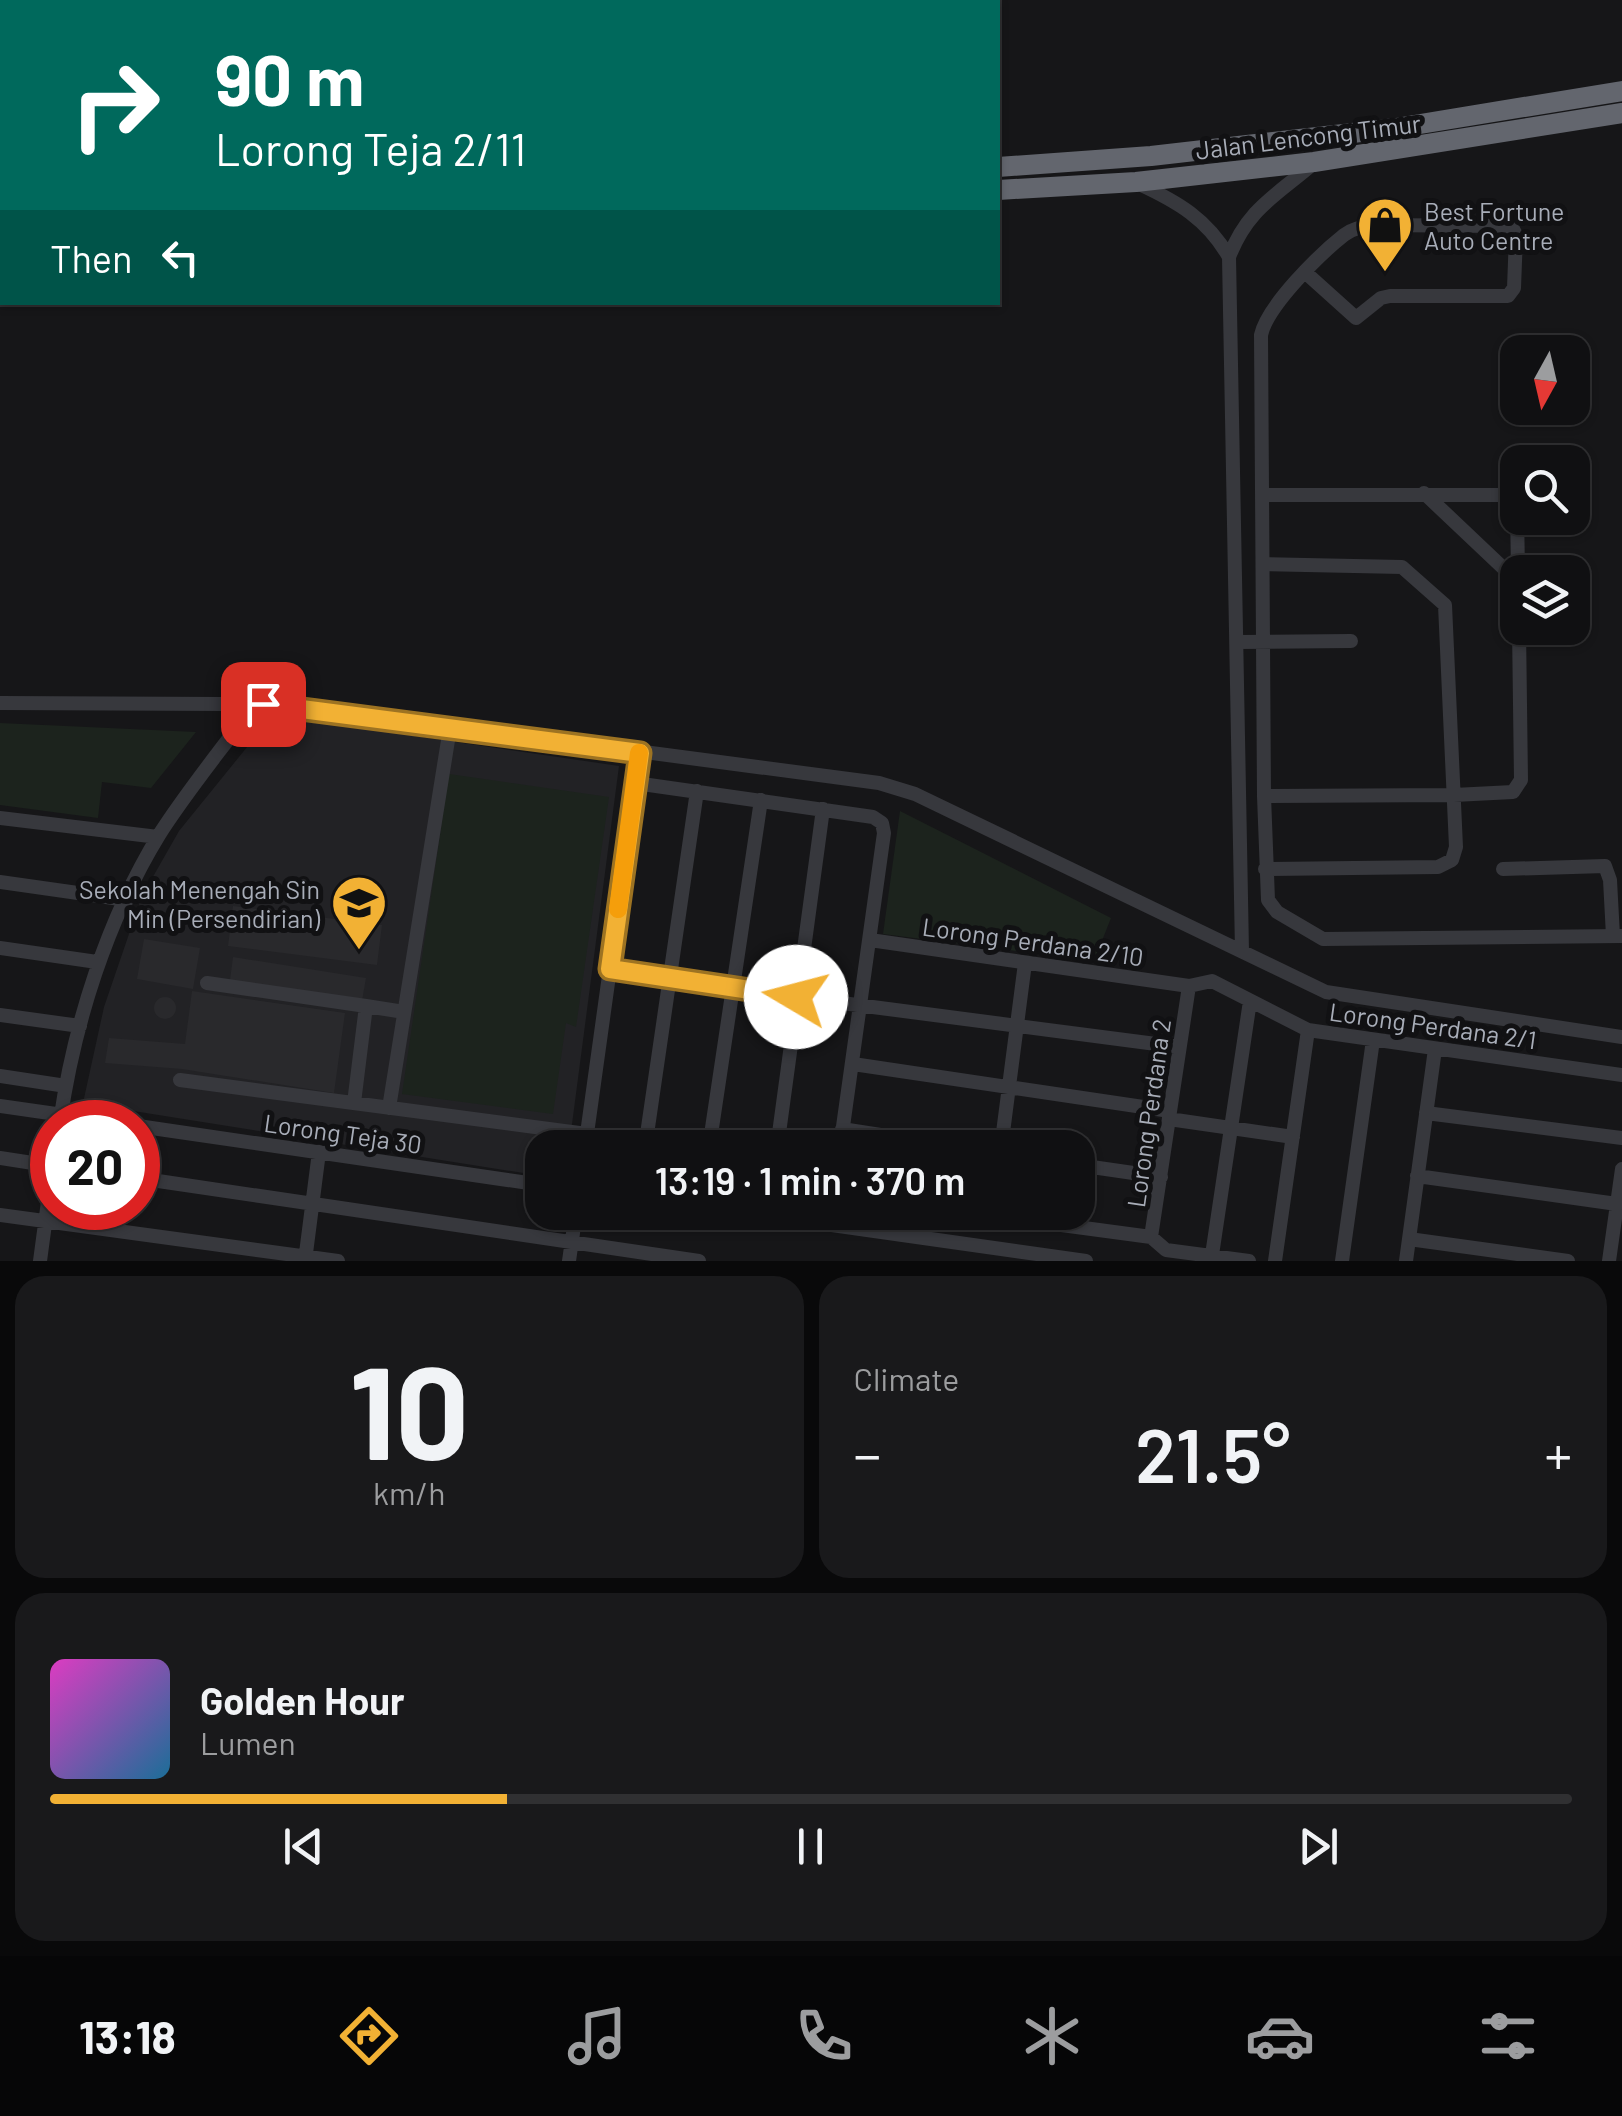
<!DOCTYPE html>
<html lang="en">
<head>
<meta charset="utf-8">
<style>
	body { margin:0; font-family:Barlow,sans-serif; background:#19191b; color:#f1f3f6; height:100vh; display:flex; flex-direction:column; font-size:38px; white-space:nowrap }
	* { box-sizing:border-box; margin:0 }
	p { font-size:32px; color:#9c9d9f }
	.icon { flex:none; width:55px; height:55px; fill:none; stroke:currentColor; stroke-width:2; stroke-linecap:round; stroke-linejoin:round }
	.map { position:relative; height:1261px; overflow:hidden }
	.side { display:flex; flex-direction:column; gap:15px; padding:15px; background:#09090a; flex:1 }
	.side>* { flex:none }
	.guide { position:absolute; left:0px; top:0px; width:1000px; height:305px; box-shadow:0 2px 8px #0004,0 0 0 2px #303032; background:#00695c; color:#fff; overflow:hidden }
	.needle { width:65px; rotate:188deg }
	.controls { position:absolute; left:1500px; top:335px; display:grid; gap:20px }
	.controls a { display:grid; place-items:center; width:90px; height:90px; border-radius:20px; background:#101012; box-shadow:0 2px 8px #0004,0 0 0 2px #303032; font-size:50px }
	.speed { position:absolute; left:30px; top:1100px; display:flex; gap:20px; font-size:50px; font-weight:700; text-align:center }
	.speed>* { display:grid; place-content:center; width:130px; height:130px; border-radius:50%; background:#101012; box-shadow:0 2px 8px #0004,0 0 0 2px #303032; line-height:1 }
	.speed .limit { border:15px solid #d22; background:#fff; color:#111 }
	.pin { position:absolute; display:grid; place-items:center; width:85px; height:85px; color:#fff; margin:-42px; border-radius:20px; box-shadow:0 5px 15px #0006 }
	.me { position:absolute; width:110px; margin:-55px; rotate:278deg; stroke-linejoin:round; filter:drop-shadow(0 0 8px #0008) }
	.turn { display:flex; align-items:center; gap:35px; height:210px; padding:0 50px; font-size:45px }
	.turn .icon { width:130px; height:130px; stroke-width:2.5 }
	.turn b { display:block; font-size:70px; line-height:85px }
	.then { display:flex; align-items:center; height:95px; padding:0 50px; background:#0003; gap:20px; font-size:38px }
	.big { font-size:75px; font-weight:600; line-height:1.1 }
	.side .widget { flex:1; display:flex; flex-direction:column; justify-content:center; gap:15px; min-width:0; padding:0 35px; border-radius:30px; background:#19191b }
	.side .dial { align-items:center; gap:0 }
	.dial b { font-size:130px; line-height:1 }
	.song { display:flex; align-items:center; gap:30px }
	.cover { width:120px; height:120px; border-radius:15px; background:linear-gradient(135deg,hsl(310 70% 55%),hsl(200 70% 35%)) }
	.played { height:10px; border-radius:5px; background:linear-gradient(90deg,#f2b134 30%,#303032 30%) }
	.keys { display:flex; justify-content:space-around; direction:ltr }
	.heat { display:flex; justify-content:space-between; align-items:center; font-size:55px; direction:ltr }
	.side .tiles { flex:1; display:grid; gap:15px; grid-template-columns:1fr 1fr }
	.widget:last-child { grid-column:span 2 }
	.trip { position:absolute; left:525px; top:1130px; width:570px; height:100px; border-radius:30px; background:#101012; box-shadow:0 2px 8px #0004,0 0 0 2px #303032; font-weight:600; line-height:100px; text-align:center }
	.menu { display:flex; height:160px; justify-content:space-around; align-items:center; background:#060607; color:#9c9d9f }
	.menu .icon { width:70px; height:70px }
	.menu .selected { color:#f2b134 }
	.menu b { font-size:45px; color:#f1f3f6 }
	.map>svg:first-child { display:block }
</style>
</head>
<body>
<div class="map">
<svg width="1622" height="1261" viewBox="0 0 1622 1261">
	<rect width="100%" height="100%" fill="#161618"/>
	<path fill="#222225" d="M273,715l346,51 -50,381 -27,1v28l-459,-73 21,-96 38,-111 37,-65z"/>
	<path fill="#1c231d" d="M0,723l196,9 -45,56 -49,-6 -4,36 -98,-13z
		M449,774l160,23 -33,230 -10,-4 -13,91 -151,-20z
		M900,811l211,107 -17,43 -211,-27z"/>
	<path fill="#29292c" d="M233,906l149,19 -5,40 -149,-19z
		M144,939l56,9 -7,41 -56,-10z
		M233,957l133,21 -4,23 -132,-21z
		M192,991l153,22 -11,80 -152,-24 -77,-6 4,-25 76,6z
		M154 1008a11 11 0 1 1 22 0a11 11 0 1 1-22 0Z"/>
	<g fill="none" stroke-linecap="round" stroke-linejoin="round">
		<path stroke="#37383d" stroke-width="14" d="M1139,184c39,18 68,35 90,73
			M1306,273l50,45 25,-20 9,-2h118l6,-8 2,-53 -3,-6 -9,-3 -130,-1c-11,2 -21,3 -30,10 -24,19 -77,71 -83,100l3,461 4,104 9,12 46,27 299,-3
			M1424,493l94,89
			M1262,495h241l14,15 1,62
			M1263,564l139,3 43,38 11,242 -4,13 -14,7 -173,2
			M1238,642l113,-1
			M0,703l224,1 25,8
			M635,783l238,34 9,6 2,10 -44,315
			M1264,796l190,-1 59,-3 8,-12 -2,-152
			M0,818l158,19
			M1503,869l102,-3 5,14 3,56
			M0,882l127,18
			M870,940l319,46 23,-5 96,49 314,45
			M0,948l97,14
			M1242,951l-13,-694c19,-49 47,-61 85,-94
			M610,969l186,28 383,50
			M207,983l159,23
			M0,1015l80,11
			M853,1064l317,47
			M0,1076l66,10
			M180,1080l407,54
			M354,1103l12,-97 38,6
			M0,1106l112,16
			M389,1108l61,-380
			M1426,1113l196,25
			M1169,1119l124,18
			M60,1122c14,-98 47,-202 99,-287 26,-41 58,-80 86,-118l11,-10 17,-4 606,80 36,11 411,198 296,45
			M138,1126l404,59
			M842,1129l122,19
			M585,1148l55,-395
			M645,1148l52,-357
			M709,1148l52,-348
			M777,1148l46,-339
			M1001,1148l24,-185
			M0,1158l52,8
			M1078,1165l83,12
			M1417,1176l200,28
			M138,1178l561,83
			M740,1212l346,49
			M965,1212l186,25 38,-251
			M0,1215l338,46
			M1151,1237l15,13 83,11
			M1409,1239l159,22
			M1212,1255l38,-254
			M40,1261l12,-89
			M305,1261l14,-109
			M569,1261l7,-49
			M1275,1261l33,-231
			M1342,1261l31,-221
			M1406,1261l29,-212
			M1609,1261l13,-92"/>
		<path stroke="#63666e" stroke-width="20" d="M998,167l153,-11 245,-28 226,-37
			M998,190l138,-8 178,-20 308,-49
			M0,193h2
			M0,224h2"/>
	</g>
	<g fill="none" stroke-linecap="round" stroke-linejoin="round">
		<g stroke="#9d7322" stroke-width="25">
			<path id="route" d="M263,704l377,49 -30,216 186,28"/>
		</g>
		<use href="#route" stroke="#f2b134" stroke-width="18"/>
		<path stroke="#f59e0b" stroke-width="18" d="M618,909l21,-156"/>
	</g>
	<defs>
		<g id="shop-pin" transform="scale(2.875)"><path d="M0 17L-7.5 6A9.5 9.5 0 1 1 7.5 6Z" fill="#f2b134" stroke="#111113"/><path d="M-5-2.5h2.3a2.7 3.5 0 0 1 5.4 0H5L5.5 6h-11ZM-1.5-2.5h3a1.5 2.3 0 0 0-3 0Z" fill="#111"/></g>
		<g id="school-pin" transform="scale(2.875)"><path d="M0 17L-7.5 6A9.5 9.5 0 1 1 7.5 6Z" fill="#f2b134" stroke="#111113"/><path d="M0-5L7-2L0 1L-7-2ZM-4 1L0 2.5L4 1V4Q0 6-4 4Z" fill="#111"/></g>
	</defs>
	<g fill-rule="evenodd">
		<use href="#shop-pin" x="1385" y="225"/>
		<use href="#school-pin" x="359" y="903"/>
	</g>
	<g text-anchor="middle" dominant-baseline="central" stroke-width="10" stroke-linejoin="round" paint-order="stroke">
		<g font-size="25" fill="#a8adb8" stroke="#111113">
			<text transform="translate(1308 136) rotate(-7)">Jalan Lencong Timur</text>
			<text transform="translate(1033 941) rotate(8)">Lorong Perdana 2/10</text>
			<text transform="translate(1433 1025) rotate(8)">Lorong Perdana 2/1</text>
			<text transform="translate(1148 1113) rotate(-82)">Lorong Perdana 2</text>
			<text transform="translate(343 1133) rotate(8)">Lorong Teja 30</text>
		</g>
		<g font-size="25" fill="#a8adb8" stroke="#111113" text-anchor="start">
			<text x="1424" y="211">Best Fortune<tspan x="1424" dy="29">Auto Centre</tspan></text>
			<text x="320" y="889" text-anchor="end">Sekolah Menengah Sin<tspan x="320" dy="29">Min (Persendirian)</tspan></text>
		</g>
	</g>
</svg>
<div class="controls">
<a><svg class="needle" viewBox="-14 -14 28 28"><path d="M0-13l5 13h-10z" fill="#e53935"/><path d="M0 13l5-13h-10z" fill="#9c9d9f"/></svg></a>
<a><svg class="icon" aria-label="search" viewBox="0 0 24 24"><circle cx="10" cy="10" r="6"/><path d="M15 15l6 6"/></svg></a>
<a><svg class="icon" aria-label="layers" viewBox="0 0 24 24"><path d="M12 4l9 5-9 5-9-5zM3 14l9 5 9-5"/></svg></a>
</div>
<div class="speed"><div class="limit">20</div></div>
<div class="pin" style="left:263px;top:704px;background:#d93025"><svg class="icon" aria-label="arrive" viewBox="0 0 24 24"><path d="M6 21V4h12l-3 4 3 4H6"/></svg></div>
<svg class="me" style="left:796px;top:997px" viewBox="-20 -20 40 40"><circle r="19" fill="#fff"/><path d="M0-13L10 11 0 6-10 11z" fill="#f2b134"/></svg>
<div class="trip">13:19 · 1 min · 370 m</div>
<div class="guide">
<div class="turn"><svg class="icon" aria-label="right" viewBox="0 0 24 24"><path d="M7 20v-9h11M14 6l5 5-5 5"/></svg><div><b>90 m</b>Lorong Teja 2/11</div></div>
<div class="then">Then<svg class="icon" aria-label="left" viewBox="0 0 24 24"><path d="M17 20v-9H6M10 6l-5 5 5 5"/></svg></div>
</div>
</div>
<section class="side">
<div class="tiles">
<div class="widget dial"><b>10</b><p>km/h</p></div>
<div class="widget"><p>Climate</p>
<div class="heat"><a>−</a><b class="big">21.5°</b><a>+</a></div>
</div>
<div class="widget">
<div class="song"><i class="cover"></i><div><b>Golden Hour</b><p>Lumen</p></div></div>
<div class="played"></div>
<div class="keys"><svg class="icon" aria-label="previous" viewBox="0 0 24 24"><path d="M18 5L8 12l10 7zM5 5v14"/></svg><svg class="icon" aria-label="pause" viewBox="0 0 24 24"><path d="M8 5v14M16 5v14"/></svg><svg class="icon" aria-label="next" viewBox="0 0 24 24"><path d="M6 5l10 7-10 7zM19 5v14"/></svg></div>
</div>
</div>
</section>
<nav class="menu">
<b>13:18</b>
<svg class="icon selected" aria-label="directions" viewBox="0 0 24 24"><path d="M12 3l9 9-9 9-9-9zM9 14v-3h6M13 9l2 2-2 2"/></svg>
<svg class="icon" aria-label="music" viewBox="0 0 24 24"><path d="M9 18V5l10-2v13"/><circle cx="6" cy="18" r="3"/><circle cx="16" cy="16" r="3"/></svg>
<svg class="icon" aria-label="phone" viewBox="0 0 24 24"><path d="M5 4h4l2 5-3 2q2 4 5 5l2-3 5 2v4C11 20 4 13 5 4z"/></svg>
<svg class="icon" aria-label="climate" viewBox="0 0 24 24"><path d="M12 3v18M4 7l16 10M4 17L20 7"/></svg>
<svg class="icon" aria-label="car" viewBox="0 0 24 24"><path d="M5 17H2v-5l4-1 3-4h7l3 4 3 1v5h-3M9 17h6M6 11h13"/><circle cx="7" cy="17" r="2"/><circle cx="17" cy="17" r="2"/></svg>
<svg class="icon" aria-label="filters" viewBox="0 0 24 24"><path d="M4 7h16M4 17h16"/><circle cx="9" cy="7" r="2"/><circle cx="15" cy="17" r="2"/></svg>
</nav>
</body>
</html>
